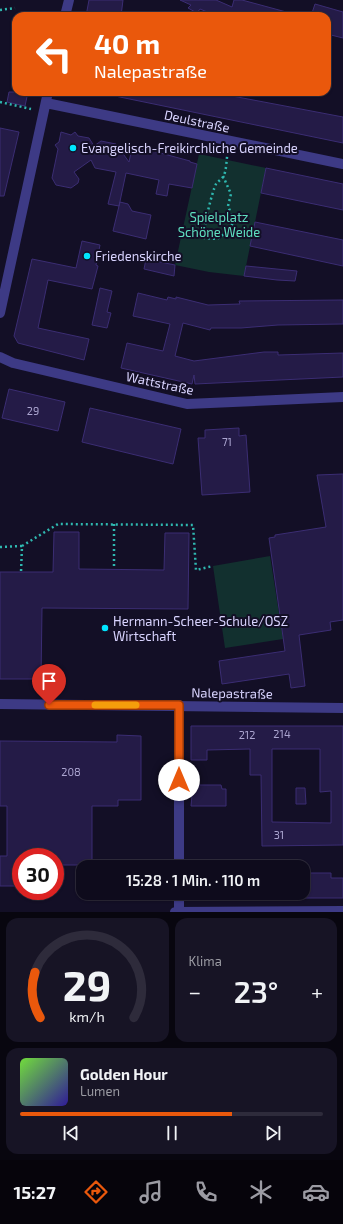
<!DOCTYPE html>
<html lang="de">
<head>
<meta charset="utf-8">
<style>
	body { margin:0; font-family:"Exo 2",sans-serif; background:#171425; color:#f1f3f6; height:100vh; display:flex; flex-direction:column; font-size:15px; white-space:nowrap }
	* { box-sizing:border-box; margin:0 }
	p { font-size:13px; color:#9b9ba3 }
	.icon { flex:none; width:22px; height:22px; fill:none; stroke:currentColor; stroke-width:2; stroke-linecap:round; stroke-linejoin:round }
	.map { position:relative; height:912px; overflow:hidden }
	.drawer { display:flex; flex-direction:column; gap:6px; padding:6px; background:#08060f; flex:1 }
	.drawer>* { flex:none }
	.hud { position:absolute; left:12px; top:12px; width:319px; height:84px; border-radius:12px; box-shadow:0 1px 3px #0004,0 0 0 1px #2e2b3b; background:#ea580c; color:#fff; overflow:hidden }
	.speed { position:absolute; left:12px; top:848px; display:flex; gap:8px; font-size:20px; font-weight:700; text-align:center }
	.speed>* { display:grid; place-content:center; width:52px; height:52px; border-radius:50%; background:#0e0b1c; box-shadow:0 1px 3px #0004,0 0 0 1px #2e2b3b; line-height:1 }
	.speed .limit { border:6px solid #d22; background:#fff; color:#111 }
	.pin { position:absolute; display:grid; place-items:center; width:34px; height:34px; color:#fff; margin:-41px -17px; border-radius:50% 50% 50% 0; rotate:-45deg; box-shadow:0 0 4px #0007 }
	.pin .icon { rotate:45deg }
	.me { position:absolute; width:44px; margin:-22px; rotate:0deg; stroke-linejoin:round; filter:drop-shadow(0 0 3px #0008) }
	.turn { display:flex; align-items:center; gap:14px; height:84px; padding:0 16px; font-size:18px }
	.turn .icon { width:52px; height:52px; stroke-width:2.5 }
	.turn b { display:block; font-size:28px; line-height:34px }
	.big { font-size:30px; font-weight:600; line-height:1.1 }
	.drawer .widget { flex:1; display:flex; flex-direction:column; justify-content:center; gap:6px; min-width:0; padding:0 14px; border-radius:12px; background:#171425 }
	.drawer .dial { align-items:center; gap:0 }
	.dial svg { height:104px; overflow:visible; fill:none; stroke:#2e2b3b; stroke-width:7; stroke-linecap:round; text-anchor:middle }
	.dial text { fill:#f1f3f6; stroke:none }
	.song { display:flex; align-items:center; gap:12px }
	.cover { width:48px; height:48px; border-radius:6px; background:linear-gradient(135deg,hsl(100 70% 55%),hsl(250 70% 35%)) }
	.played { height:4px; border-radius:2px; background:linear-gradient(90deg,#ea580c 70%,#2e2b3b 70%) }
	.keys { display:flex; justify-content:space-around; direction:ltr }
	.heat { display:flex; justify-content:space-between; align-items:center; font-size:22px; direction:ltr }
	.drawer .tiles { flex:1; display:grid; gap:6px; grid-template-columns:1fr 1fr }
	.widget:last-child { grid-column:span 2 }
	.trip { position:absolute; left:76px; top:860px; width:234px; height:40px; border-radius:12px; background:#0e0b1c; box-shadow:0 1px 3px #0004,0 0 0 1px #2e2b3b; font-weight:600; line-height:40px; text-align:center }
	.tab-bar { display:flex; height:64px; justify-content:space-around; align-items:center; background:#06040b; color:#9b9ba3 }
	.tab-bar .icon { width:28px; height:28px }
	.tab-bar .current { color:#ea580c }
	.tab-bar b { font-size:18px; color:#f1f3f6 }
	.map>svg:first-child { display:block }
</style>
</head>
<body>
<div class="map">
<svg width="343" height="912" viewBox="0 0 343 912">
	<rect width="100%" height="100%" fill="#130f26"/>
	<path fill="#12302f" d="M199,154l67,14 -22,108 -35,-4 -34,-7z
		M270,556l13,83 -58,9 -12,-82z"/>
	<path fill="#241b47" stroke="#3b2d73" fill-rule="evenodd" d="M89,0h34l-2,16h-35z
		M180,0h36l16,7 2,-7h8l48,13 -1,3h-72l-17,-7 -3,4 -9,-5 3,-3z
		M315,4l28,8v26l-16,-4v-18h-16z
		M9,92h19l-3,14 -18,-4z
		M116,92h95l132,25v26l-228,-47z
		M0,128l19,4 -15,64h-4z
		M61,132l10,3 4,-3 3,4 11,2 5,8 7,-5 15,3 13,18 3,-14 21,3 37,10v1l7,2 -5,24 -23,-4 -2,12 -11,-2 3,-14 -33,-7 -7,33 1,-4 8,2 4,7 19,4 -5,24 -33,-8 6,-25 -11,-2 8,-32 -21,-4 -4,-8 -17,12 5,7 -1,4 -7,5 -15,-3 -4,-7 6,-29 -3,-4 4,-3z
		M266,168l77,16v26l-82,-17z
		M255,222l88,18v26l-93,-20z
		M82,241l18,4 -4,20 2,1 -6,23 -44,-9 -10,48 51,11 -5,21 -66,-17 -4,-7 18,-77 44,9z
		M146,259l29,6 -1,11 -30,-7z
		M246,266l51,5 -2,10 -18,-1 -33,-4z
		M100,288l12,3 -5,21 4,1 -4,15 -15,-3z
		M138,293l29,7 1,-3 8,2v-2l32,8 32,-1 -1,-3 104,-1v24l-65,1 -37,3h-30l-1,2 -27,-7 -8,33 19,5 70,-9h14v3l65,-2v24l-148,7 -1,-9 -2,9 -71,-16 6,-25 36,8 7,-27 -37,-8z
		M9,389l56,13 -7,29 -56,-13z
		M90,408l91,21 -8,35 -91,-22z
		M239,428v8l7,-1 4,57 -48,3 -4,-57h7v-8z
		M343,474v146l-13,2 1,8 -32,5 6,51 -14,2 -2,-14 -67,10 -3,-23 66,-10 -16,-113 6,-1v-2l51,-8 -9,-52z
		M54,532h25v37l85,1 1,-37h24l-1,76 -146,-1 -1,71h-41v-107h53z
		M191,726h152v119l-81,1 -1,-71h-11v-26l-43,1v10h-16zM272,749h48v43l11,-1v32l-59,-1z
		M117,735l24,1v64h-23v6h-26v59h-37v-8h-34v8h-5v21h-16v-30h7v-50h-7v-65l117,1z
		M193,785h28l1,4h4v17h-35z
		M296,788h9l1,16h-10z
		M303,873h28v5h12v20h-40z"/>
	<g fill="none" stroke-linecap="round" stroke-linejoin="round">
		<path stroke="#2fb8b0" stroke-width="2.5" stroke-dasharray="2 3" stroke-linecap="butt" d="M0,10l15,-2
			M0,102l31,7
			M223,176l8,18 -3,12 4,10v9l-3,6 -12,8 -13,-1c-1,-10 8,-46 12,-54 2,-3 5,-4 7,-7 4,-6 3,-18 5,-25
			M114,524v45
			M22,546l36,-22 135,1 3,45 17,-4
			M0,547l22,-1 -1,26"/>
		<path stroke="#3d3a85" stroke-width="10" d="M65,16l4,-16
			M46,103l297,61
			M0,313l48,-221
			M0,357l13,6 174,41 156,-7
			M0,704l343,4
			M179,705v162
			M175,912l168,-1
			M179,912v-19"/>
	</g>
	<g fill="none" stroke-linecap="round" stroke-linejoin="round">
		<g stroke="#983908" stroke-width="10">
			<path id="route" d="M49,705h130v75"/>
		</g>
		<use href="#route" stroke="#ea580c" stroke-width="7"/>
		<path stroke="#f59e0b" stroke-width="7" d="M95,705h41"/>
	</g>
	<g fill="#00e5ff" stroke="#130f26" stroke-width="1.5">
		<circle cx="73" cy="148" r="4"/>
		<circle cx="87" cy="256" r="4"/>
		<circle cx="105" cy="628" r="4"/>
	</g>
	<g text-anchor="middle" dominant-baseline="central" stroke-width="4" stroke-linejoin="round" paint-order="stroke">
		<g font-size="11" fill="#aca6d1">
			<text x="33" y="410">29</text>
			<text x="227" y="441">71</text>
			<text x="282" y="733">214</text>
			<text x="247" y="734">212</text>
			<text x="71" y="771">208</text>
			<text x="279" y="834">31</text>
		</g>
		<g font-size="13" fill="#d9d4ff" stroke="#130f26">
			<text transform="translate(197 121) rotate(12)">Deulstraße</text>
			<text transform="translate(160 383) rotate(12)">Wattstraße</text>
			<text transform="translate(232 693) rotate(1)">Nalepastraße</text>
		</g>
		<g font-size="13" fill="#d9d4ff" stroke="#130f26" text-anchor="start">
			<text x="81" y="148">Evangelisch-Freikirchliche Gemeinde</text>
			<text x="95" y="256">Friedenskirche</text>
			<text x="113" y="621">Hermann-Scheer-Schule/OSZ<tspan x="113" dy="15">Wirtschaft</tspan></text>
		</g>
		<g font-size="13" fill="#5fe0c0" stroke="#130f26">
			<text x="219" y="217">Spielplatz<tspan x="219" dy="15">Schöne Weide</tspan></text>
		</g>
	</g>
</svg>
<div class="speed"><div class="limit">30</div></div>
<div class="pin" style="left:49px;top:705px;background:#d93025"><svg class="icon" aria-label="arrive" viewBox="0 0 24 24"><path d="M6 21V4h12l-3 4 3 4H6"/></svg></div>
<svg class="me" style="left:179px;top:780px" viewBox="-20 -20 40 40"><circle r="19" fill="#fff"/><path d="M0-13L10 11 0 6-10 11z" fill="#ea580c"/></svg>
<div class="trip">15:28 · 1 Min. · 110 m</div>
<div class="hud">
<div class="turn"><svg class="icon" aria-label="left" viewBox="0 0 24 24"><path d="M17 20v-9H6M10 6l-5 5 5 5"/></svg><div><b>40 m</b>Nalepastraße</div></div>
</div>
</div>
<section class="drawer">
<div class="tiles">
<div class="widget dial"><svg viewBox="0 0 100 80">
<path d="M14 69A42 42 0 1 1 86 69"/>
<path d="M14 69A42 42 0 0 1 10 34" stroke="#ea580c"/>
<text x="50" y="56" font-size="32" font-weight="700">29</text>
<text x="50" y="72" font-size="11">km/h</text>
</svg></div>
<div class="widget"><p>Klima</p>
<div class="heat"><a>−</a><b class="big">23°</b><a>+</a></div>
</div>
<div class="widget">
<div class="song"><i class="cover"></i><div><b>Golden Hour</b><p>Lumen</p></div></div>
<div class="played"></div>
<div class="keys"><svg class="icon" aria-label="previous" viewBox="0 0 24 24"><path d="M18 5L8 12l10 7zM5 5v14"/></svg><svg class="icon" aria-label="pause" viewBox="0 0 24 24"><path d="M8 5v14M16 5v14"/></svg><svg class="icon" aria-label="next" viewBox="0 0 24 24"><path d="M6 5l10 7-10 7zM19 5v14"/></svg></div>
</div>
</div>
</section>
<nav class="tab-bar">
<b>15:27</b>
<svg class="icon current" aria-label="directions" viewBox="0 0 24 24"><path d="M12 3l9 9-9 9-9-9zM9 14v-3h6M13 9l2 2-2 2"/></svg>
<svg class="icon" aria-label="music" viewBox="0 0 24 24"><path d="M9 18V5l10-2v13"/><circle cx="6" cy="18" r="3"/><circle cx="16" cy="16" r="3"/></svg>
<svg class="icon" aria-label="phone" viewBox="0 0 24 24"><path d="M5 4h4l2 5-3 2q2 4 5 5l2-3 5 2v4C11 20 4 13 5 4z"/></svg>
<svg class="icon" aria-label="climate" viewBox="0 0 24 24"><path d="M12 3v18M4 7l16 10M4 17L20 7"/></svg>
<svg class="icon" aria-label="car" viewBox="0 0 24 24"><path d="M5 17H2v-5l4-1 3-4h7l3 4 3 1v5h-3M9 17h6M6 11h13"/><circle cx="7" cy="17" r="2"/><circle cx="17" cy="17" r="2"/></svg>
</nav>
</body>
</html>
